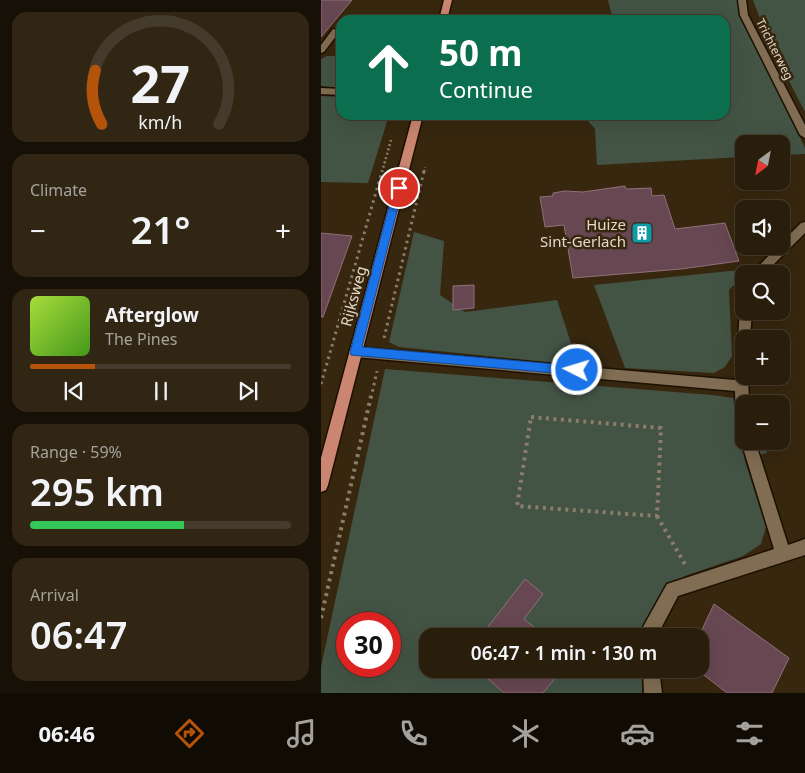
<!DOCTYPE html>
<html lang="en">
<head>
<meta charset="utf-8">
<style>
	body { margin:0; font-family:"Noto Sans",sans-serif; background:#312614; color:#f1f3f6; height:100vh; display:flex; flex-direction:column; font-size:19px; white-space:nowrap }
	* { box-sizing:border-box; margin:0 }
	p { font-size:16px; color:#a5a29d }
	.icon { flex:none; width:28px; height:28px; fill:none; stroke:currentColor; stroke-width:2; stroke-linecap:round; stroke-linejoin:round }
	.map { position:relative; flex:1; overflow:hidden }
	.panel { display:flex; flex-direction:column; gap:12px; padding:12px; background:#171006; width:321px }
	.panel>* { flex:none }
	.top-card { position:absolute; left:15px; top:15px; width:394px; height:105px; border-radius:15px; box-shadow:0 5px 20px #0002,0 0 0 1px #453b2c; background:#0b6e4f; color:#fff; overflow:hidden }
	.needle { width:32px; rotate:212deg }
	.fabs { position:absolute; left:414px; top:135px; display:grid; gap:10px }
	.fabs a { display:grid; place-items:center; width:55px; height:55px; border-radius:10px; background:#291d0b; box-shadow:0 5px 20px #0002,0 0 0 1px #453b2c; font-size:25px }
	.speed { position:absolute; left:15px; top:612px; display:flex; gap:10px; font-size:25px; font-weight:700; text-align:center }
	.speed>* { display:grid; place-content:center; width:65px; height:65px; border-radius:50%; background:#291d0b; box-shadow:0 5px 20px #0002,0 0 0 1px #453b2c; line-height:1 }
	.speed .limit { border:8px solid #d22; background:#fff; color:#111 }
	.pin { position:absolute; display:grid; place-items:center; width:42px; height:42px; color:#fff; margin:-21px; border:2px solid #fff; border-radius:50%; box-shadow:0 1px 5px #0007 }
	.me { position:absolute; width:55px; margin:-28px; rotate:275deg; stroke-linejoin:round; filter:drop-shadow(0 0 4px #0008) }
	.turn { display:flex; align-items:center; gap:18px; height:105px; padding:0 20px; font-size:22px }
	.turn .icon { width:65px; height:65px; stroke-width:2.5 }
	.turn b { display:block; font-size:35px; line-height:42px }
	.big { font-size:38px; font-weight:600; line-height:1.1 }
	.panel .widget { flex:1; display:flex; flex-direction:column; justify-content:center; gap:8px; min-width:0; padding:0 18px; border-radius:15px; background:#312614 }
	.panel .dial { align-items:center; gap:0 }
	.dial svg { height:130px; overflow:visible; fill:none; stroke:#453b2c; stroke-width:7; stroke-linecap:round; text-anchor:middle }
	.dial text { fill:#f1f3f6; stroke:none }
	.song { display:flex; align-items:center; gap:15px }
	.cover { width:60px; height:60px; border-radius:8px; background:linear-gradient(135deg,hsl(80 70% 55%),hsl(100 70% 35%)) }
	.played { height:5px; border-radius:2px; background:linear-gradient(90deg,#b45309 25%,#453b2c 25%) }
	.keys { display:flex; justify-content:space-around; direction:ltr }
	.heat { display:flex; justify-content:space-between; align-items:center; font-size:28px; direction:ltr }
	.charge { height:8px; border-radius:4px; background:linear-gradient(90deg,#34c759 59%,#453b2c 0) }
	.trip { position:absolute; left:98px; top:628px; width:290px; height:50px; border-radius:15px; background:#291d0b; box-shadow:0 5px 20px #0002,0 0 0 1px #453b2c; font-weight:600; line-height:50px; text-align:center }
	.tabs { display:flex; height:80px; justify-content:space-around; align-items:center; background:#100c04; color:#a5a29d }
	.tabs .icon { width:35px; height:35px }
	.tabs .on { color:#b45309 }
	.tabs b { font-size:22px; color:#f1f3f6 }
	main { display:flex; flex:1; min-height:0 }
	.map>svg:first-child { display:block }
</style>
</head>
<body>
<main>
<section class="panel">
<div class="widget dial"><svg viewBox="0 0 100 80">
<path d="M14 69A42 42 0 1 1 86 69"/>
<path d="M14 69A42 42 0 0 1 10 36" stroke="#b45309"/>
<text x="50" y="56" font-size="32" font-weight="700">27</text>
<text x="50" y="72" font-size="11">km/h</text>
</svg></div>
<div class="widget"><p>Climate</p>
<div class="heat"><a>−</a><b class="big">21°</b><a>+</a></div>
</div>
<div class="widget">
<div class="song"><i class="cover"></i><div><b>Afterglow</b><p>The Pines</p></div></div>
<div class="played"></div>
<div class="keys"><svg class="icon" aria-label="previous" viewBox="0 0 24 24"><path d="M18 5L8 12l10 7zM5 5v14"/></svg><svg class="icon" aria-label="pause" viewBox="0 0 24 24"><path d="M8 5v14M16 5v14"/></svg><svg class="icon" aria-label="next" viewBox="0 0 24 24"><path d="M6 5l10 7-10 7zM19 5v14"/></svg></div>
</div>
<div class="widget"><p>Range · 59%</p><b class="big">295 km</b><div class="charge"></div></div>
<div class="widget"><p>Arrival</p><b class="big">06:47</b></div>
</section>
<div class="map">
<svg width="484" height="693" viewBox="0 0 484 693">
	<rect width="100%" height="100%" fill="#37270f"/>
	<path fill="#435445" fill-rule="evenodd" d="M287,0h131l20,52 46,96v6l-24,1v-11h-38v13l-146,8 -2,-36 -7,-8h-35l-12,-4 -1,-2h185v-95h-112z
		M432,0h52v112l-38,-74z
		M6,56h14v32l-20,-2v-27z
		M0,96l20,1v18h48l-21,68 -47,-1z
		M93,232l30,9 -4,54 25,17 92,-12 21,65 -179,-18 -10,-5z
		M428,269l-20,21 3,66 -7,11 -11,6 -89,-5 -31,-83z
		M64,369l327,26 44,6v3h-13v37h20l4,12 -23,5 22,69 -5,17 -18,12 -58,20 -20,13 -22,47h-216v33h215v24h-321v-26zM26,624h43v42h-43z"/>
	<path fill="#664752" stroke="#91707b" d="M0,0h31l-31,37z
		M304,186l1,3 25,-1 1,8 12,-1 11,34 50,-6 14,38 -58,8 -108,9 -9,-53 -19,2 -5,-30 13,-1v-3l12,-2 18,1z
		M0,233l31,3 -29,81h-2z
		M153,285v23l-21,2v-24z
		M204,579l18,15 -19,25 21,17h-64z
		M393,604l75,54 -17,35h-45l-31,-24h4l-1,-33z
		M156,669h82l-3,5 1,2 -14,17h-39z"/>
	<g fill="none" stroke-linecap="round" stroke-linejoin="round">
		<g stroke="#1e1000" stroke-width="3">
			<path id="service" d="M12,29l7,2 -16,21 -3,1v-8z
				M0,88l20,1v6l-20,-1z"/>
		</g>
		<g stroke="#1e1000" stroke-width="3">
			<path id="minor" d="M417,0h8l2,15 57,110v13l-5,-3 -60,-120z
				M484,222v11l-41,41h-13l27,-28h3v-3l20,-20z
				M422,307v4h9l-2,28h-7v5l-3,-1 -2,-4 2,-28z
				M422,344v32h5l1,28h-6v28l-5,-2 -2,-4 -1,-35 -380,-34 -4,-1 -2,-4 2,-4 4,-1 380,33 2,-31 2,-4z
				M422,437v4h12l33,104 17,-6v16l-127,41 -21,40h-16l2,-9 24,-43 107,-35 -33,-108z
				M322,669h16l3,24h-18z"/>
		</g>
		<g stroke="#1e1000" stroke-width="3">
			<path id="primary" d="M123,0h8l-5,20h-8z
				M92,115h10l-95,370 -2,5 -5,2v-34z"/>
		</g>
		<path stroke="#8b7d6a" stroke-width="2.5" stroke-dasharray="2 2.5" stroke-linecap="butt" d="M61,172l9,-32
			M103,172l1,-5"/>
		<path stroke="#8b7d6a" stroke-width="3" stroke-dasharray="2.5 4" stroke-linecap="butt" d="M63,338l40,-167
			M0,384l61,-213
			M50,398l6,-27"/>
		<path stroke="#8b7d6a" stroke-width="4" stroke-dasharray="3 4.5" stroke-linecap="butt" d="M210,417l130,11 -4,88 -140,-10z
			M336,516l29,50
			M0,618l50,-222"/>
		<use href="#service" fill="#806d53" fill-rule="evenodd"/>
		<use href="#minor" fill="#806d53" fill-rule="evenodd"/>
		<use href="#primary" fill="#ca8671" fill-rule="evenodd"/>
	</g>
	<path fill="#1a73e8" stroke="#114b97" d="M78,185l4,3 -41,159 215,19 4,1 2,3 -2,4 -4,1 -226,-20 -1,-3 44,-164z"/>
	<defs>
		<g id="building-square" transform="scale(1.125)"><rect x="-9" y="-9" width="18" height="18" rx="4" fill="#0f9aa8" stroke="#37270f"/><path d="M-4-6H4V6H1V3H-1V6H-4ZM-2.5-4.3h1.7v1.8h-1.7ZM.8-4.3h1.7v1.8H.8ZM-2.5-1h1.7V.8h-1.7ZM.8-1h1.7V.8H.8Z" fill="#fff"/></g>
	</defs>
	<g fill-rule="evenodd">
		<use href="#building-square" x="321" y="233"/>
	</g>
	<g text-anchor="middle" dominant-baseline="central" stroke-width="5" stroke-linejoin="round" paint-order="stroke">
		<g font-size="12" fill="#e3d8ca" stroke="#37270f">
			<text transform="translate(454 49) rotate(63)">Trichterweg</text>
		</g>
		<g font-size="15" fill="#e3d8ca" stroke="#37270f" text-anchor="end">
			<text x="305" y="224">Huize<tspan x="305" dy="17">Sint-Gerlach</tspan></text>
		</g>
		<g font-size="15" fill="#e3d8ca" stroke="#37270f">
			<text transform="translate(32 296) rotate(-75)">Rijksweg</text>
		</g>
	</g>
</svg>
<div class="fabs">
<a><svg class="needle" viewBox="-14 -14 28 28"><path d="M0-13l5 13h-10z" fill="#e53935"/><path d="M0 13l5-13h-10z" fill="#a5a29d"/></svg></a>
<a><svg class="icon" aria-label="sound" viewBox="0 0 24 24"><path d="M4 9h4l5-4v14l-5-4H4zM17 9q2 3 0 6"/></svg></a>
<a><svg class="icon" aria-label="search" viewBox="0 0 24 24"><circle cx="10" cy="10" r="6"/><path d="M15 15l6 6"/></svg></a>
<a>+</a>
<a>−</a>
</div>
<div class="speed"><div class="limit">30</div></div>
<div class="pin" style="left:78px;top:188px;background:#d93025"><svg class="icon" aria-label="arrive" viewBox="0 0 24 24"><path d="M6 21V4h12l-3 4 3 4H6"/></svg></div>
<svg class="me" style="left:256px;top:370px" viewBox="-20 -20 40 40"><circle r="17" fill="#1a73e8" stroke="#fff" stroke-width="3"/><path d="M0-11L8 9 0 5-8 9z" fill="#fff"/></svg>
<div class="trip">06:47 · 1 min · 130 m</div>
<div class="top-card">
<div class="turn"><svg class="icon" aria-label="ahead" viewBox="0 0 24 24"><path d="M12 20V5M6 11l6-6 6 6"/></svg><div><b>50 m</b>Continue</div></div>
</div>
</div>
</main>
<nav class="tabs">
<b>06:46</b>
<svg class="icon on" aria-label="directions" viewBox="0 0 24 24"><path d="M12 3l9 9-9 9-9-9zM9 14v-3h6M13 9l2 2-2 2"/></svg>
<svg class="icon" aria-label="music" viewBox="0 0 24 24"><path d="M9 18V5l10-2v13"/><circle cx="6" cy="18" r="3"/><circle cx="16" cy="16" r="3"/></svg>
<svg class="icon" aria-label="phone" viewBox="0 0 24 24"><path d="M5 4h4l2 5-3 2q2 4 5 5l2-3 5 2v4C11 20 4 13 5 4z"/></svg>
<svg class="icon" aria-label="climate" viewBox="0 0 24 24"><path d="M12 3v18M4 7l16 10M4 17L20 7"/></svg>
<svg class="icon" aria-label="car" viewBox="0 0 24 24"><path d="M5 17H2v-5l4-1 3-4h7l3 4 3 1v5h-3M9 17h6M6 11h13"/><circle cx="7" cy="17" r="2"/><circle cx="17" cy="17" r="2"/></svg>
<svg class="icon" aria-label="filters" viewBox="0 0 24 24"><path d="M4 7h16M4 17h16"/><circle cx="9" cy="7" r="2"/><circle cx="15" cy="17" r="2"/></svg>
</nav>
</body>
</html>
